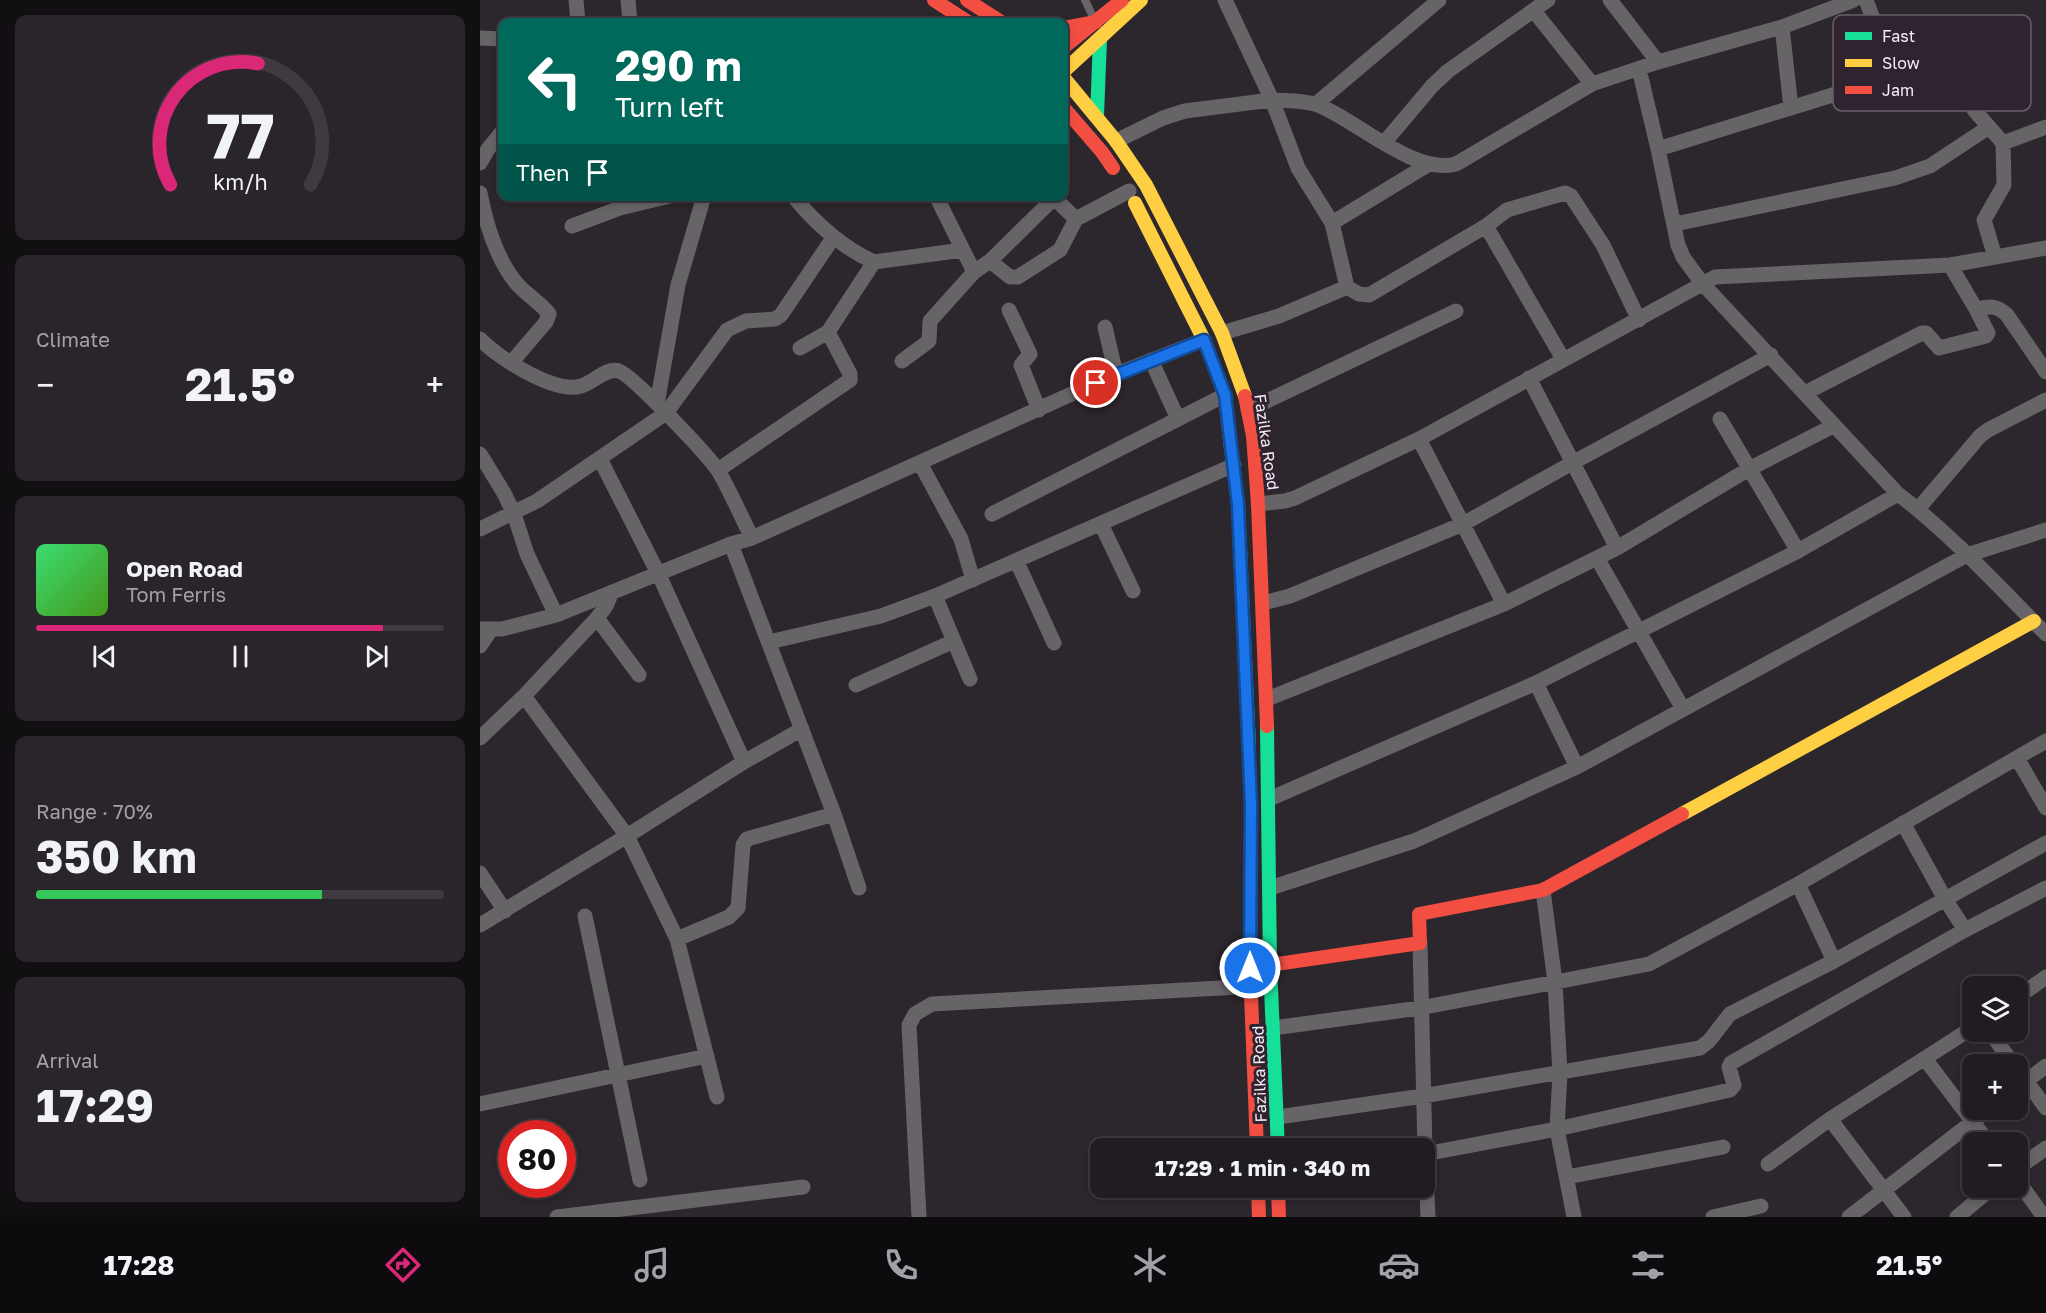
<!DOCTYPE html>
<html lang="en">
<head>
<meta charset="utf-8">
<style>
	body { margin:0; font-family:"Golos Text",sans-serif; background:#29252a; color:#f1f3f6; height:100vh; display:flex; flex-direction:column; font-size:22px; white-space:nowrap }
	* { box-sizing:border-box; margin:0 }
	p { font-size:20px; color:#a2a1a5 }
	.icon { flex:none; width:33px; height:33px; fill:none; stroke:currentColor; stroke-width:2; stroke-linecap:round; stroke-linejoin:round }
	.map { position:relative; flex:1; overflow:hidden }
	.drawer { display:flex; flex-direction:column; gap:15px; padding:15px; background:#120f13; width:480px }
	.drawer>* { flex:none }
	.top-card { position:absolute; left:18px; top:18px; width:570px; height:183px; border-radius:12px; box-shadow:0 3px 9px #0003,0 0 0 2px #3e3a40; background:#00695c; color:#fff; overflow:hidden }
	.controls { position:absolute; left:1482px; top:976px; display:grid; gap:12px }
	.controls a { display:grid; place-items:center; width:66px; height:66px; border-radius:12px; background:#211c22; box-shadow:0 3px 9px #0003,0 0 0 2px #3e3a40; font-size:30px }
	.speed { position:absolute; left:18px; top:1120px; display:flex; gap:12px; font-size:30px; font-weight:700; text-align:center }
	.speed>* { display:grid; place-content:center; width:78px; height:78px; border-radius:50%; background:#211c22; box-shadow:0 3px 9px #0003,0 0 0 2px #3e3a40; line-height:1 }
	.speed .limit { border:9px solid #d22; background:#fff; color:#111 }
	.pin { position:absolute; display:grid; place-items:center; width:51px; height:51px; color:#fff; margin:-26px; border:3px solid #fff; border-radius:50%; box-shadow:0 2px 6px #0007 }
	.me { position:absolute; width:66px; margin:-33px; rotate:0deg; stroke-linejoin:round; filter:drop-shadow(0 0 4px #0008) }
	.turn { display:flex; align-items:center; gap:21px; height:126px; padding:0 18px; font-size:27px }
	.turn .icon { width:78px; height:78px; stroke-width:2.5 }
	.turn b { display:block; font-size:42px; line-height:51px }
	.then { display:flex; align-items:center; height:57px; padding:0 18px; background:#0003; gap:12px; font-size:22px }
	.big { font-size:45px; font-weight:700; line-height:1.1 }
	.drawer .tile { flex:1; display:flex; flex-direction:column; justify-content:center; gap:9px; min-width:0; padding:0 21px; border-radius:12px; background:#29252a }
	.drawer .dial { align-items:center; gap:0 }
	.dial svg { height:156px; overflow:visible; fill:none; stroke:#3e3a40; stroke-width:7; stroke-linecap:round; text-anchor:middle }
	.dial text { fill:#f1f3f6; stroke:none }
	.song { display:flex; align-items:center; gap:18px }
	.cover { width:72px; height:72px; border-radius:9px; background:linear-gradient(135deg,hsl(140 70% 55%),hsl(100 70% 35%)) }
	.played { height:6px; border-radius:3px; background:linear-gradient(90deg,#db2777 85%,#3e3a40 85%) }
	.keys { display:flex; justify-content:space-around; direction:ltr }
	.heat { display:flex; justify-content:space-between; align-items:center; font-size:33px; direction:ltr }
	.charge { height:9px; border-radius:4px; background:linear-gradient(90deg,#34c759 70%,#3e3a40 0) }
	.trip { position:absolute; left:610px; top:1138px; width:345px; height:60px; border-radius:12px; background:#211c22; box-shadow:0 3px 9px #0003,0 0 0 2px #3e3a40; font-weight:700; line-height:60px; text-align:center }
	.menu { display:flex; height:96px; justify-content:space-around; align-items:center; background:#0d0b0e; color:#a2a1a5 }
	.menu .icon { width:42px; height:42px }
	.menu .on { color:#db2777 }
	.menu b { font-size:27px; color:#f1f3f6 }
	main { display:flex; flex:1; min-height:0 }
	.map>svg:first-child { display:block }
</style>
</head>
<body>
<main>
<section class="drawer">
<div class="tile dial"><svg viewBox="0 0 100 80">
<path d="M14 69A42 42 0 1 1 86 69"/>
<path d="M14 69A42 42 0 0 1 59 7" stroke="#db2777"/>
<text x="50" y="56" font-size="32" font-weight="700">77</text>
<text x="50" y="72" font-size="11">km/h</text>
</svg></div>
<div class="tile"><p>Climate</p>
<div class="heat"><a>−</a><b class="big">21.5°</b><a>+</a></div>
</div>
<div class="tile">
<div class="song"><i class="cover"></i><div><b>Open Road</b><p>Tom Ferris</p></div></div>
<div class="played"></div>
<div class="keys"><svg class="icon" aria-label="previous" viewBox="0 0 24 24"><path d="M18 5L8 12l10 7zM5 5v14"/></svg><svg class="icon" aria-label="pause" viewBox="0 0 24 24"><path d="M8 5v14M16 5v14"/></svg><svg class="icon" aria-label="next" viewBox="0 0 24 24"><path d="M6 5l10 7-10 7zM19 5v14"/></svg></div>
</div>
<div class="tile"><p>Range · 70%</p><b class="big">350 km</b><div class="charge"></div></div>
<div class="tile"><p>Arrival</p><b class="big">17:29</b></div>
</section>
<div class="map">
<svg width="1566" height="1217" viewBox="0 0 1566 1217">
	<rect width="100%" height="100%" fill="#2c262d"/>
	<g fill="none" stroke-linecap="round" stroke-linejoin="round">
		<path stroke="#676467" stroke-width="8" d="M605,0l8,17"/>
		<path stroke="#676467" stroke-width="15" d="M96,0l2,22
			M148,0l2,22
			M745,0l47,100c14,1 32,0 46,5 38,15 96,70 138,59l136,-80 66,-22 124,-35 72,-27
			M1130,0l48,62
			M1386,0l28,76
			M1054,11l58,73
			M1302,27l9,81
			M0,38l22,1
			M1159,69l19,80 20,96 5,12 19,26 196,211c54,41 100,92 148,140
			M836,104l123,-104
			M1495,111l37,-37 -6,-41
			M636,141l47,-23 22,-7 87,-11 26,68 34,55
			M904,143l48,-57 16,-15 100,-71
			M1523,143l43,-16
			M1178,149l236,-73 41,-16h4l36,51 28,32 1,42 -20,35 11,37
			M0,163l8,-14 14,-17
			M0,193c6,31 16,67 38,92 9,10 23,18 31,29l-3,8 -35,41
			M313,196c23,28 48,51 81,66
			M456,196l27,54
			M572,196l24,23 53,-28
			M1195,224l220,-46 35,-12 59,-39
			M92,226l48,-18 50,-12
			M1006,226l21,-16 58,-17 6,3 32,49 36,75
			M510,261l20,16h8l42,-27 16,-31
			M1470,265l26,44c14,-3 20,-4 31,6l39,57
			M867,287l12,7 10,1 117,-69 77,133
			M529,310l21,44 -9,11 18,45
			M625,327l11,47
			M742,333l57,-17 68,-29 -15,-64 97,-59
			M0,339c18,19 75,55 101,47 12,-3 25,-19 38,-15 14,5 91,86 100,101 12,21 22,44 33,66
			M320,348l28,-16 46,-70 89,-12 11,22
			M671,360l27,59
			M422,361l27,-20 1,-20 44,-49 16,-11 64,-63
			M1049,378l88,170
			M1325,393l117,-60h4l13,15 47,-12 2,-3 -12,-24
			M177,404l21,-119 26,-89
			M768,410l208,-99
			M1240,419l78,132
			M939,439l85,165
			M0,454l24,39 10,21 13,40 29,61
			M440,463l41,76 12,41
			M238,470l132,-90v-6l-22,-42
			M778,504l27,-3 10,-3 124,-59 296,-162 235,-12 96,-17
			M1438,509l62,-73 8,-6 58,-30
			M512,514l233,-119
			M621,524l32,67
			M0,529l57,-28 129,-88 61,-83 19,-9 29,-2 6,-4 52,-77
			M251,544l103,270 25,74
			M1117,558l86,151
			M537,562l37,81
			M455,596l35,83
			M783,603l27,-7 173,-72 111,-62 197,-107
			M117,618l42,57
			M0,629h22l54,-14 175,-71 21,-6 364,-164 88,-34
			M289,642l112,-26 54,-20 299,-131
			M0,646l10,-15
			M1056,683l41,84
			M376,685l98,-44
			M44,696l103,140 50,103 40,158
			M787,699l237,-95 113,-56 132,-79 84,-43
			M0,738l44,-42 73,-78 9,-12 6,-14
			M1537,758l29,50
			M264,762l58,-33
			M789,799l267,-116 262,-132 100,-57
			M1423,823l42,76 20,31
			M0,873l25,38
			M1318,884l36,77
			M790,888l144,-47 163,-74 390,-212 79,-25
			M1063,890l12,92 5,91 -3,56 17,88
			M105,916l55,264
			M0,925l147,-89 117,-74 -85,-187 -59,-116
			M197,939l52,-22 9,-9 5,-63 4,-6 87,-25
			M940,943l5,206
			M1538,997l28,-20
			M793,1028l147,-20 229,-44 149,-80 248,-143
			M1510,1032l24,33
			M1445,1059l64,84
			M1538,1070l28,38
			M1538,1087l28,-21
			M0,1104l227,-48
			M798,1117l145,-21 277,-48 9,-7 21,-27 104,-53 212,-118
			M1350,1119l74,98
			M945,1149l3,68
			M945,1154l132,-25 173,-39 4,-5 -5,-18 2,-4 234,-133 81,-42
			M1288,1164l62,-45 142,-91
			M1538,1168l28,-20
			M1087,1177l156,-30
			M1538,1181l26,36
			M77,1217l246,-30
			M439,1217l-10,-192 6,-11 17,-10 325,-18
			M1233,1217l48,-11
			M1369,1217l139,-107
			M1477,1217l35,-29"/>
		<path stroke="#16e098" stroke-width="14" d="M617,116l3,-77
			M751,448l7,57 11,241
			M787,726l3,239 8,184"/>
		<path stroke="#ffcf43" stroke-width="14" d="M584,71l77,-71
			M584,78l52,63 30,44 76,148 23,63
			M655,203l69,137 21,55 6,53
			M1202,814l352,-193"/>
		<path stroke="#f24e42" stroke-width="14" d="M454,0l34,22
			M487,0l34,22
			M584,28l32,-6
			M584,47l58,-47
			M584,108l38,44 11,16
			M765,396l8,40 5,68 9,222
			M771,823l-1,145 7,181
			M776,967l164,-24 -1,-29 124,-24 139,-76
			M778,1188l1,29
			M798,1188l1,29"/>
	</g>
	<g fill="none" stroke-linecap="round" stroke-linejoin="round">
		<g stroke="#114b97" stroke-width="15">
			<path id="route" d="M616,383l108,-43 21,55 13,110 13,299 -1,164"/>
		</g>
		<use href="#route" stroke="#1a73e8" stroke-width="10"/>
	</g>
	<g text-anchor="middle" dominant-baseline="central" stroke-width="6" stroke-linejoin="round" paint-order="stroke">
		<g font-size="16" fill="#f4ecf4" stroke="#2f2330">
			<text transform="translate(787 442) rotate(82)">Fazilka Road</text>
			<text transform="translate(779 1074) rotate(-92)">Fazilka Road</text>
		</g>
	</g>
	<rect x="1353" y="15" width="198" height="96" rx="9" fill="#2f2330" stroke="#6a5f6b" stroke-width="1.5"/>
	<rect x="1365" y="32" width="27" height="8" fill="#16e098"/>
	<rect x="1365" y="59" width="27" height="8" fill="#ffcf43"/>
	<rect x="1365" y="86" width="27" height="8" fill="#f24e42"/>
	<g font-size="16" fill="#f4ecf4">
		<text x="1402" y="42">Fast</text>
		<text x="1402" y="69">Slow</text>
		<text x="1402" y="96">Jam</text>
	</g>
</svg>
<div class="controls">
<a><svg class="icon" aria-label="layers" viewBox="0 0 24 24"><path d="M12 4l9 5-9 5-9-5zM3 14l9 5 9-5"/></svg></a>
<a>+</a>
<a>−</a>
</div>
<div class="speed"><div class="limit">80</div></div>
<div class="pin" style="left:616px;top:383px;background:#d93025"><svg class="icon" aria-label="arrive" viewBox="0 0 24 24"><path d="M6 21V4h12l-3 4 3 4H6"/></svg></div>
<svg class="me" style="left:770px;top:968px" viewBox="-20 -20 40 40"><circle r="17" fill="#1a73e8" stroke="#fff" stroke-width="3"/><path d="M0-11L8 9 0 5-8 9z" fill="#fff"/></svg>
<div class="trip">17:29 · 1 min · 340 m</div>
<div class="top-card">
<div class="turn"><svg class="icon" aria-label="left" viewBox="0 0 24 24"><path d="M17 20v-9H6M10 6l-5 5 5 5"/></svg><div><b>290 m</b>Turn left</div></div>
<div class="then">Then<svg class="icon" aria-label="arrive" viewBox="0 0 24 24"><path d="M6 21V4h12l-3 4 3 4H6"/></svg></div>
</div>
</div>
</main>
<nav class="menu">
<b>17:28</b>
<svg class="icon on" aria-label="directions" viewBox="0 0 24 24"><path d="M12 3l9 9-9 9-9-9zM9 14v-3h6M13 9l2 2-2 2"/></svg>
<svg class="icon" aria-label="music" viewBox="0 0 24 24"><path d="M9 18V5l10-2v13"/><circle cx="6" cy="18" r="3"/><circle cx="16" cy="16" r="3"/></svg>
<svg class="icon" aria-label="phone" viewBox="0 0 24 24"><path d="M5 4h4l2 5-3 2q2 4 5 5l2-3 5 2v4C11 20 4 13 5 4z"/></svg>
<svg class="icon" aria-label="climate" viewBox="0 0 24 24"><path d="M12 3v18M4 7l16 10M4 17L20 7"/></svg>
<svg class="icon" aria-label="car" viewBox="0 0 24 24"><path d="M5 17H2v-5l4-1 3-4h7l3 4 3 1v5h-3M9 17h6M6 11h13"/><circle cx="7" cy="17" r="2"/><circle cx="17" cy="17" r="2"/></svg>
<svg class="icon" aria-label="filters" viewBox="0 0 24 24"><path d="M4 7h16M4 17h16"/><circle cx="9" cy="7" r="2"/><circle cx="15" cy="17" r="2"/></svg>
<b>21.5°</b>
</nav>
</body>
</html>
